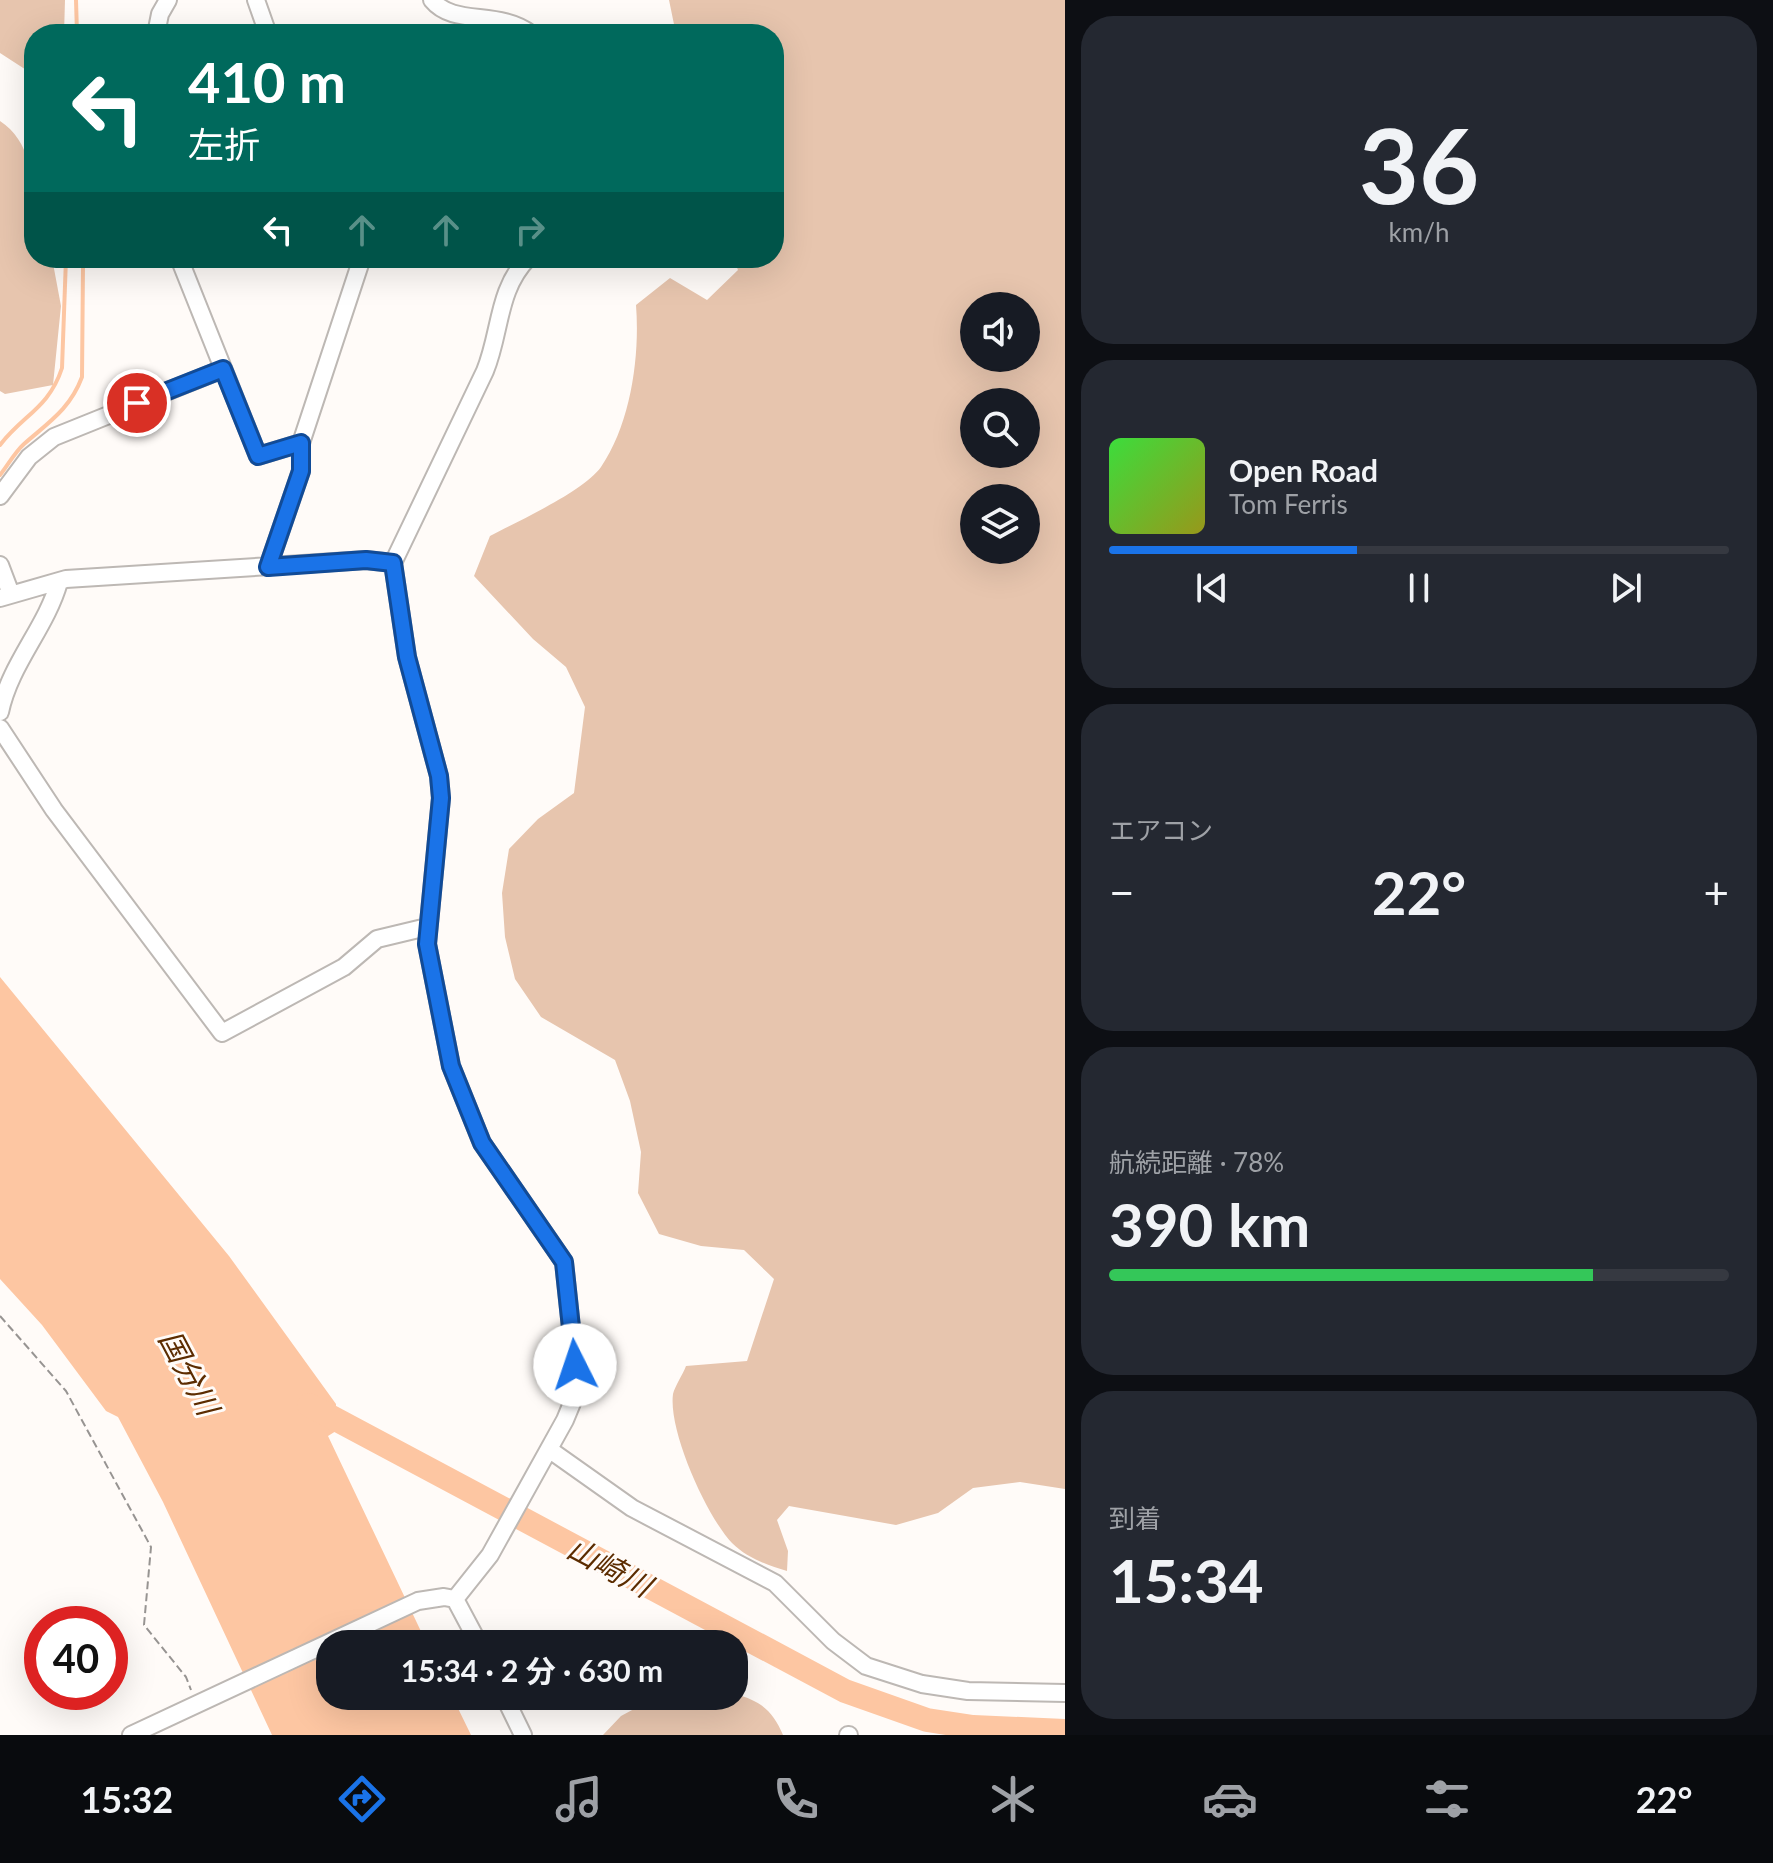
<!DOCTYPE html>
<html lang="ja">
<head>
<meta charset="utf-8">
<style>
	body { margin:0; font-family:Lato,"Noto Sans JP",sans-serif; background:#242831; color:#f1f3f6; height:100vh; display:flex; flex-direction:column; font-size:30px; white-space:nowrap }
	* { box-sizing:border-box; margin:0 }
	p { font-size:26px; color:#9ea1a6 }
	.icon { flex:none; width:44px; height:44px; fill:none; stroke:currentColor; stroke-width:2; stroke-linecap:round; stroke-linejoin:round }
	.map { position:relative; flex:1; overflow:hidden }
	.drawer { display:flex; flex-direction:column; gap:16px; padding:16px; background:#0d0f14; width:708px }
	.drawer>* { flex:none }
	.top-card { position:absolute; left:24px; top:24px; width:760px; height:244px; border-radius:32px; box-shadow:0 8px 32px #0002; background:#00695c; color:#fff; overflow:hidden }
	.tools { position:absolute; left:960px; top:292px; display:grid; gap:16px }
	.tools a { display:grid; place-items:center; width:80px; height:80px; border-radius:50%; background:#171b24; box-shadow:0 8px 32px #0002; font-size:40px }
	.speed { position:absolute; left:24px; top:1606px; display:flex; gap:16px; font-size:40px; font-weight:700; text-align:center }
	.speed>* { display:grid; place-content:center; width:104px; height:104px; border-radius:50%; background:#171b24; box-shadow:0 8px 32px #0002; line-height:1 }
	.speed .limit { border:12px solid #d22; background:#fff; color:#111 }
	.pin { position:absolute; display:grid; place-items:center; width:68px; height:68px; color:#fff; margin:-34px; border:4px solid #fff; border-radius:50%; box-shadow:0 2px 8px #0007 }
	.me { position:absolute; width:88px; margin:-44px; rotate:356deg; stroke-linejoin:round; filter:drop-shadow(0 0 6px #0008) }
	.turn { display:flex; align-items:center; gap:28px; height:168px; padding:0 32px; font-size:36px }
	.turn .icon { width:104px; height:104px; stroke-width:2.5 }
	.turn b { display:block; font-size:56px; line-height:68px }
	.lanes { display:flex; align-items:center; height:76px; padding:0 32px; background:#0003; justify-content:center; gap:40px; direction:ltr }
	.lanes .off { opacity:.35 }
	.big { font-size:60px; font-weight:700; line-height:1.1 }
	.drawer .tile { flex:1; display:flex; flex-direction:column; justify-content:center; gap:12px; min-width:0; padding:0 28px; border-radius:32px; background:#242831 }
	.drawer .dial { align-items:center; gap:0 }
	.dial b { font-size:104px; line-height:1 }
	.song { display:flex; align-items:center; gap:24px }
	.cover { width:96px; height:96px; border-radius:12px; background:linear-gradient(135deg,hsl(120 70% 55%),hsl(60 70% 35%)) }
	.played { height:8px; border-radius:4px; background:linear-gradient(90deg,#1a73e8 40%,#363941 40%) }
	.keys { display:flex; justify-content:space-around; direction:ltr }
	.heat { display:flex; justify-content:space-between; align-items:center; font-size:44px; direction:ltr }
	.charge { height:12px; border-radius:6px; background:linear-gradient(90deg,#34c759 78%,#363941 0) }
	.trip { position:absolute; left:316px; top:1630px; width:432px; height:80px; border-radius:32px; background:#171b24; box-shadow:0 8px 32px #0002; font-weight:700; line-height:80px; text-align:center }
	.tabs { display:flex; height:128px; justify-content:space-around; align-items:center; background:#090b0e; color:#9ea1a6 }
	.tabs .icon { width:56px; height:56px }
	.tabs .on { color:#1a73e8 }
	.tabs b { font-size:36px; color:#f1f3f6 }
	main { display:flex; flex:1; min-height:0 }
	.map>svg:first-child { display:block }
</style>
</head>
<body>
<main>
<div class="map">
<svg width="1065" height="1735" viewBox="0 0 1065 1735">
	<rect width="100%" height="100%" fill="#fffbf8"/>
	<path fill="#e7c5ae" fill-rule="evenodd" d="M0,0h65l-1,34h-30v41l-34,-22z
		M669,0h396v1489l-45,-7 -47,6 -35,25 -42,12 -107,-19 -12,14 11,31 -1,20c-20,-6 -40,-13 -55,-28 -25,-26 -64,-112 -59,-149 2,-8 10,-20 13,-28l61,-5 27,-82 -30,-29 -43,-4 -42,-12 -21,-41 3,-41 -11,-51 -15,-41 -74,-43 -26,-38 -10,-42 -3,-44 7,-44 29,-30 36,-26 11,-86 -19,-40 -33,-28 -59,-63 16,-40c28,-15 93,-44 111,-69 30,-44 39,-111 35,-162l34,-27 37,22 31,-30 -5,-12h41v-224h-98zM974,306h52v52h-52zM974,402h52v52h-52zM974,498h52v52h-52z
		M0,121c42,27 34,93 34,137h18l9,48 -8,79 -48,9 -5,-3z
		M734,1694c26,6 39,17 49,41h-180l18,-19 37,-20z"/>
	<path fill="#fdc6a2" d="M0,977l229,279 107,148v27l-8,5 99,208h-97v52h122l19,39h-199l-109,-233 -45,-85 -12,-6 -64,-86 -42,-46z"/>
	<g fill="none" stroke-linecap="round" stroke-linejoin="round">
		<path stroke="#fdc6a2" stroke-width="4" d="M76,0l1,34
			M0,445c23,-30 49,-37 62,-77l4,-110
			M0,475c8,-10 15,-23 24,-31 25,-22 46,-35 58,-67l1,-112"/>
		<path stroke="#fdc6a2" stroke-width="24" d="M309,1405l536,286 82,29 46,7 92,4"/>
		<g stroke="#bdb8b4" stroke-width="20">
			<path id="minor" d="M256,0l12,34
				M432,0c22,27 66,9 99,34
				M156,34l4,-20 8,-14
				M179,258l79,198 43,-13
				M0,496l29,-39 25,-20 169,-68
				M0,565l11,29
				M268,567l33,-96v-28l61,-185
				M0,598l66,-19 300,-19 27,3
				M0,712c10,-48 46,-84 59,-130
				M0,728l54,82 168,223 122,-66 33,-28 50,-12
				M550,1450l82,58 143,75 58,58 33,25 56,18 46,7 97,2
				M455,1599l35,-44 75,-135 7,-17 3,-38 -11,-103 -82,-119 -31,-77 -24,-122 14,-146 -2,-22 -32,-119 -14,-94 92,-192c16,-39 12,-81 43,-113
				M504,1696l19,39
				M131,1735l287,-134 26,-4 11,2 24,45
				M848,1735h1"/>
		</g>
		<path stroke="#979492" stroke-width="2" stroke-dasharray="8 4" stroke-linecap="butt" d="M0,1316l66,75 85,156 -7,78 42,52 5,13"/>
		<use href="#minor" stroke="#fff" stroke-width="16"/>
	</g>
	<g fill="none" stroke-linecap="round" stroke-linejoin="round">
		<g stroke="#114b97" stroke-width="20">
			<path id="route" d="M137,403l86,-34 35,87 43,-13v28l-33,96 98,-7 27,3 14,94 32,119 2,22 -14,146 24,122 31,77 82,119 11,103"/>
		</g>
		<use href="#route" stroke="#1a73e8" stroke-width="14"/>
	</g>
	<g text-anchor="middle" dominant-baseline="central" stroke-width="6" stroke-linejoin="round" paint-order="stroke">
		<g font-size="30" font-style="italic" fill="#5c2c00" stroke="#fffbf8">
			<text transform="translate(190 1372) rotate(62)">国分川</text>
			<text transform="translate(610 1566) rotate(28)">山崎川</text>
		</g>
	</g>
</svg>
<div class="tools">
<a><svg class="icon" aria-label="sound" viewBox="0 0 24 24"><path d="M4 9h4l5-4v14l-5-4H4zM17 9q2 3 0 6"/></svg></a>
<a><svg class="icon" aria-label="search" viewBox="0 0 24 24"><circle cx="10" cy="10" r="6"/><path d="M15 15l6 6"/></svg></a>
<a><svg class="icon" aria-label="layers" viewBox="0 0 24 24"><path d="M12 4l9 5-9 5-9-5zM3 14l9 5 9-5"/></svg></a>
</div>
<div class="speed"><div class="limit">40</div></div>
<div class="pin" style="left:137px;top:403px;background:#d93025"><svg class="icon" aria-label="arrive" viewBox="0 0 24 24"><path d="M6 21V4h12l-3 4 3 4H6"/></svg></div>
<svg class="me" style="left:575px;top:1365px" viewBox="-20 -20 40 40"><circle r="19" fill="#fff"/><path d="M0-13L10 11 0 6-10 11z" fill="#1a73e8"/></svg>
<div class="trip">15:34 · 2 分 · 630 m</div>
<div class="top-card">
<div class="turn"><svg class="icon" aria-label="left" viewBox="0 0 24 24"><path d="M17 20v-9H6M10 6l-5 5 5 5"/></svg><div><b>410 m</b>左折</div></div>
<div class="lanes"><svg class="icon" aria-label="left" viewBox="0 0 24 24"><path d="M17 20v-9H6M10 6l-5 5 5 5"/></svg><svg class="icon off" aria-label="ahead" viewBox="0 0 24 24"><path d="M12 20V5M6 11l6-6 6 6"/></svg><svg class="icon off" aria-label="ahead" viewBox="0 0 24 24"><path d="M12 20V5M6 11l6-6 6 6"/></svg><svg class="icon off" aria-label="right" viewBox="0 0 24 24"><path d="M7 20v-9h11M14 6l5 5-5 5"/></svg></div>
</div>
</div>
<section class="drawer">
<div class="tile dial"><b>36</b><p>km/h</p></div>
<div class="tile">
<div class="song"><i class="cover"></i><div><b>Open Road</b><p>Tom Ferris</p></div></div>
<div class="played"></div>
<div class="keys"><svg class="icon" aria-label="previous" viewBox="0 0 24 24"><path d="M18 5L8 12l10 7zM5 5v14"/></svg><svg class="icon" aria-label="pause" viewBox="0 0 24 24"><path d="M8 5v14M16 5v14"/></svg><svg class="icon" aria-label="next" viewBox="0 0 24 24"><path d="M6 5l10 7-10 7zM19 5v14"/></svg></div>
</div>
<div class="tile"><p>エアコン</p>
<div class="heat"><a>−</a><b class="big">22°</b><a>+</a></div>
</div>
<div class="tile"><p>航続距離 · 78%</p><b class="big">390 km</b><div class="charge"></div></div>
<div class="tile"><p>到着</p><b class="big">15:34</b></div>
</section>
</main>
<nav class="tabs">
<b>15:32</b>
<svg class="icon on" aria-label="directions" viewBox="0 0 24 24"><path d="M12 3l9 9-9 9-9-9zM9 14v-3h6M13 9l2 2-2 2"/></svg>
<svg class="icon" aria-label="music" viewBox="0 0 24 24"><path d="M9 18V5l10-2v13"/><circle cx="6" cy="18" r="3"/><circle cx="16" cy="16" r="3"/></svg>
<svg class="icon" aria-label="phone" viewBox="0 0 24 24"><path d="M5 4h4l2 5-3 2q2 4 5 5l2-3 5 2v4C11 20 4 13 5 4z"/></svg>
<svg class="icon" aria-label="climate" viewBox="0 0 24 24"><path d="M12 3v18M4 7l16 10M4 17L20 7"/></svg>
<svg class="icon" aria-label="car" viewBox="0 0 24 24"><path d="M5 17H2v-5l4-1 3-4h7l3 4 3 1v5h-3M9 17h6M6 11h13"/><circle cx="7" cy="17" r="2"/><circle cx="17" cy="17" r="2"/></svg>
<svg class="icon" aria-label="filters" viewBox="0 0 24 24"><path d="M4 7h16M4 17h16"/><circle cx="9" cy="7" r="2"/><circle cx="15" cy="17" r="2"/></svg>
<b>22°</b>
</nav>
</body>
</html>
